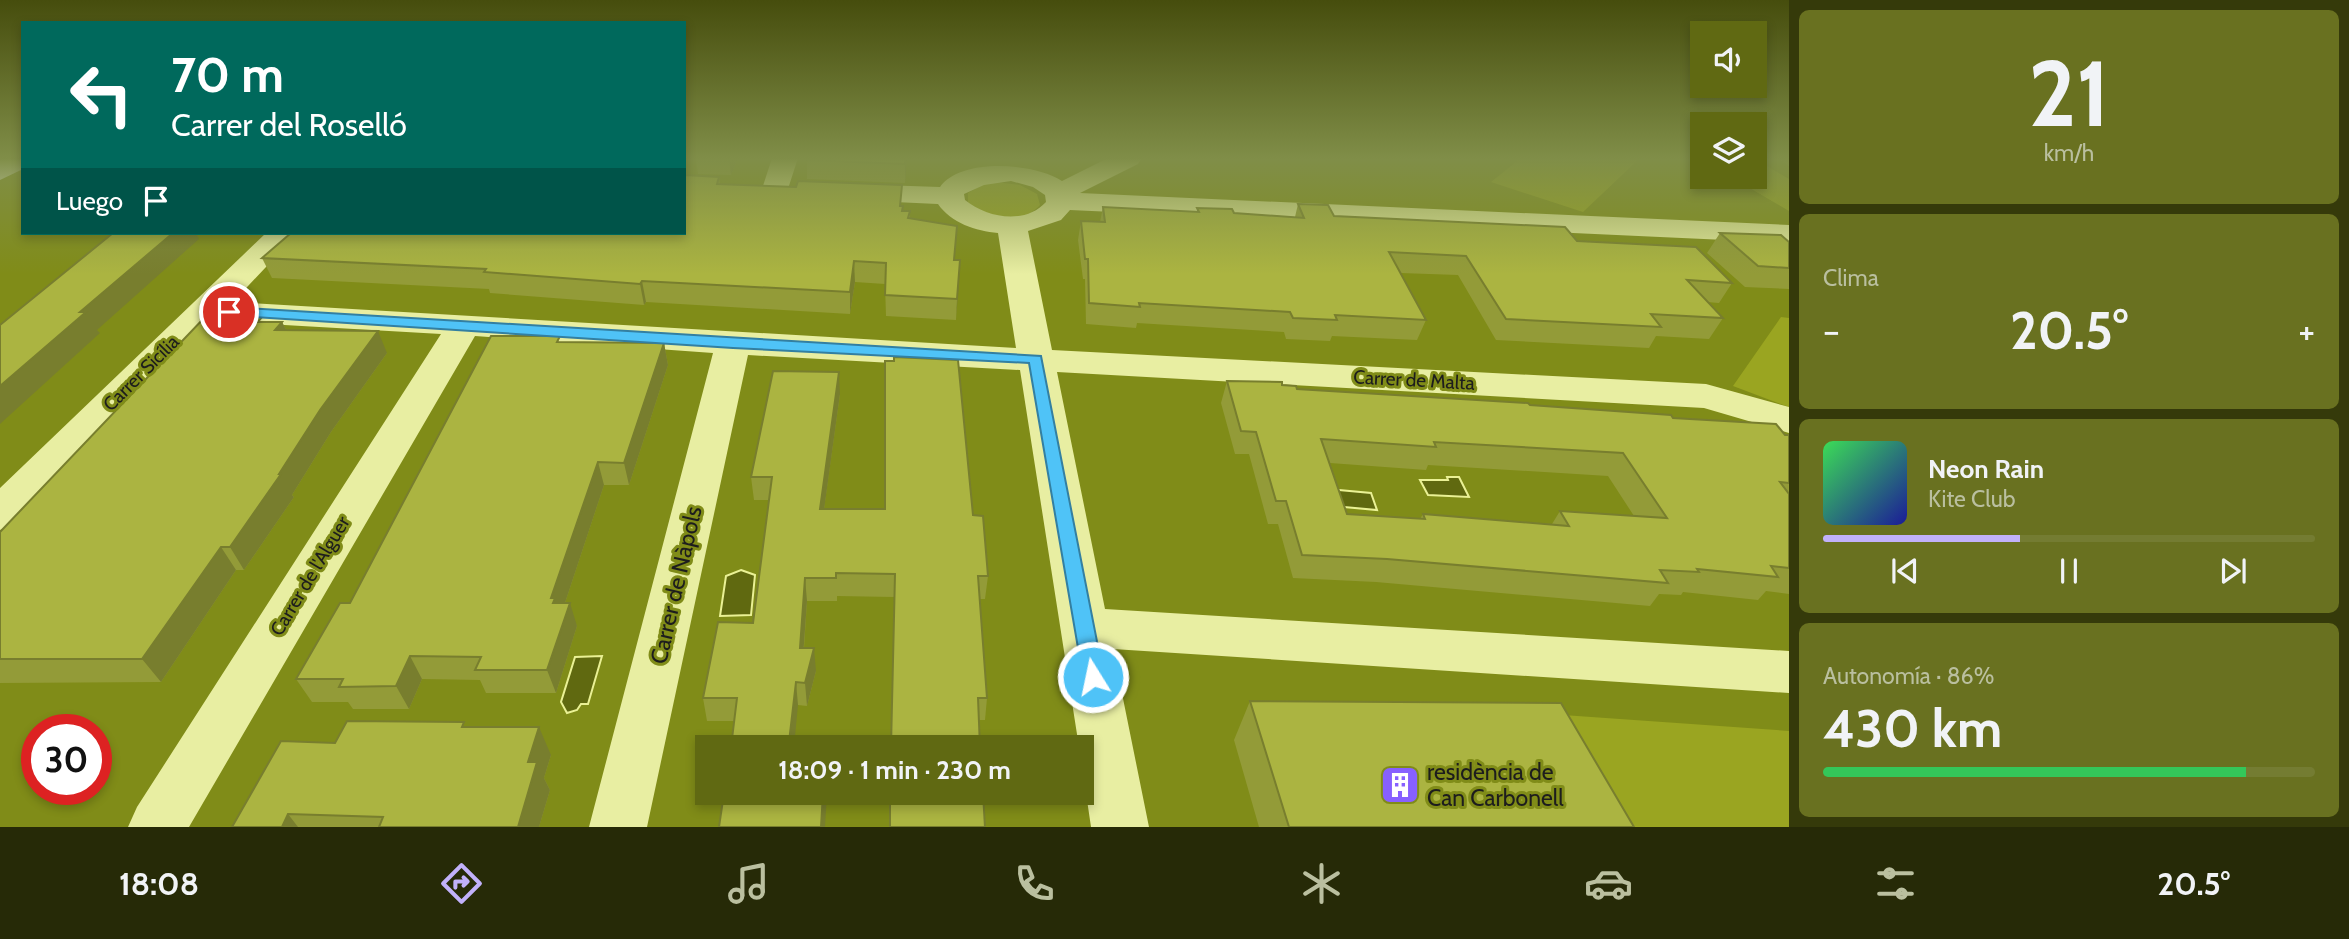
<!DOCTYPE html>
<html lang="es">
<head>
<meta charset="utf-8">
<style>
	body { margin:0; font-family:Cabin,sans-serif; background:#697120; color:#f1f3f6; height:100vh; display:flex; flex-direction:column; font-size:26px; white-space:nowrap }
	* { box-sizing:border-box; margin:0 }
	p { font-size:23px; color:#babf9f }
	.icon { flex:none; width:38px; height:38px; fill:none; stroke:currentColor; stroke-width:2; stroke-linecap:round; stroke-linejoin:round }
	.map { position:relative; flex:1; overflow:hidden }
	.panel { display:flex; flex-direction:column; gap:10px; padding:10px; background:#353a0a; width:560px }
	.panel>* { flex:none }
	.top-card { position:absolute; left:21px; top:21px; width:665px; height:214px; border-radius:0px; box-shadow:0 4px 10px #0003; background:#00695c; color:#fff; overflow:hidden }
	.buttons { position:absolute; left:1690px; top:21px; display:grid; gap:14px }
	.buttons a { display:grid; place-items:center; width:77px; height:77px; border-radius:0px; background:#606912; box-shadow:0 4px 10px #0003; font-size:35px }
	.speed { position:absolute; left:21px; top:714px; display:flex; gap:14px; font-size:35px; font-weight:700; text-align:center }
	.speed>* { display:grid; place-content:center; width:91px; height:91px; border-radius:50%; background:#606912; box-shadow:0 4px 10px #0003; line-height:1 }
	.speed .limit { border:10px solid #d22; background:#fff; color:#111 }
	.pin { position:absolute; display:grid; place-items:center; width:60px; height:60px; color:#fff; margin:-30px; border:4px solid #fff; border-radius:50%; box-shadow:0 2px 7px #0007 }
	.me { position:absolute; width:77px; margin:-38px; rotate:350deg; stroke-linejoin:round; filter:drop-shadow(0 0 5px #0008) }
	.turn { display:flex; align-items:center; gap:24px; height:147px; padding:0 35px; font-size:32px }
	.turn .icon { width:91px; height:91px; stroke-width:2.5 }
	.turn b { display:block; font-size:49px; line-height:60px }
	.then { display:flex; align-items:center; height:66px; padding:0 35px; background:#0003; gap:14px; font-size:26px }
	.big { font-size:52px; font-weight:700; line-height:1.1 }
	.panel .card { flex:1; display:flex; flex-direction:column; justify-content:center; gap:10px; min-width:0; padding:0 24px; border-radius:10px; background:#697120 }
	.panel .dial { align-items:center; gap:0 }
	.dial b { font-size:91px; line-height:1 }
	.song { display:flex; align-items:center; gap:21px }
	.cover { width:84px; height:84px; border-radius:10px; background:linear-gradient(135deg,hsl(130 70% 55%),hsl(240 70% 35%)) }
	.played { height:7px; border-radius:4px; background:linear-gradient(90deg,#c1b1fa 40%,#747c32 40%) }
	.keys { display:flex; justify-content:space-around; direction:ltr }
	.heat { display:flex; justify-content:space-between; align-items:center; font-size:38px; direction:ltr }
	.charge { height:10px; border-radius:5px; background:linear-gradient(90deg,#34c759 86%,#747c32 0) }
	.trip { position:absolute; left:695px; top:735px; width:399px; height:70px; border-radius:0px; background:#606912; box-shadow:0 4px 10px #0003; font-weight:700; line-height:70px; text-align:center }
	.tab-bar { display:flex; height:112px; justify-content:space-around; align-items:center; background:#262a07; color:#babf9f }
	.tab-bar .icon { width:49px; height:49px }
	.tab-bar .current { color:#c1b1fa }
	.tab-bar b { font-size:32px; color:#f1f3f6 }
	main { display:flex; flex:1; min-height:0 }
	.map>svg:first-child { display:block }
</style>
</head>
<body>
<main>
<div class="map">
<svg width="1789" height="827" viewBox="0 0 1789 827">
	<rect width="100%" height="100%" fill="#808c18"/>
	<path fill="#9aa521" d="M1521,158h119l-57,54 -92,-30z
		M1755,159l34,20v32l-58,-34h24z
		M995,182l25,3 17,9 3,11c-19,22 -50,10 -72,0v-12l16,-9z
		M1781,317l8,1v89l-56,-21z
		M1563,715l226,16v96h-158z"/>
	<path fill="#606910" stroke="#eaf195" stroke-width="2" d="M1447,477h12l10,20 -41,-2 -8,-15h28z
		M1328,489l43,4 6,17 -44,-4z
		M741,570l14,5 -4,40 -31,1 6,-40z
		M602,656l-14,48h-7l-4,6 -10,3 -6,-11 14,-45z"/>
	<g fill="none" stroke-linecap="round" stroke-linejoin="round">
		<path fill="#e8eea2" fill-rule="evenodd" d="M772,158h26l-12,37 -10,2 -10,-2 -4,-6z
			M1108,158h34l-4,6 -58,29 709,32v18l-719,-33 -9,10 -33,11 24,119 654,34 83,23v26l-85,-25 -647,-36 48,237 684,42v42l-676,-44 36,178h-58l-9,-61v-19h-3l-59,-377 -272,-15 -101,472h-58l124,-474 -238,-17 -286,491h-61l9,-20 304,-473 -227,-13 -199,204 -15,5v-42l266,-255h32l-65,69 783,46 -18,-115c-22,-2 -47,-10 -60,-29l-87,-4 -10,-2 -4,-6 4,-6 10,-2 89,3c21,-30 95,-24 122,-6zM1011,181l22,6 12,8 1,7c-21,23 -59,16 -81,-2l-1,-6 20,-9z"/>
		<path fill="#fff" fill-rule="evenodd" d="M4,158h19v11l-23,11v-20z"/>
	</g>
	<path fill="#939b38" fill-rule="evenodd" d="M696,158h42l-7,17 -33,-1z
		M807,158h100l-2,25 -98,-4z
		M1777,158h12v8z
		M719,177l1,7 182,22 1,5h7v7l45,42h5l-4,60 -70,-4 -1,-32 -30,-2 -5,32 -204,-12 -2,3 -154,-12 -1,-4 -217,-11 -10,-20z
		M1298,204l36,12 243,25 155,42 -13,20 -12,-1 16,16 -14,21 -53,-3 -7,12 -153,-8 -38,-65 -58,-2 26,47 -9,20 -85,-4 -2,5 -44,-2 -2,-7 -147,-9 -1,5 -50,-4 -1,-45h-2l-5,-39 3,-19 19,1 3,-15 94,5v-4l37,5 61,4z
		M1720,233l69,9v47l-44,-2 -38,-34z
		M265,322h17l4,8 101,23 -56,79 -39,63 2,2 -50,73h-8l-75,112 -161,1v-151z
		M562,342l102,1 4,22 -39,120h-25l-39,118 12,23 -21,67h-70l-6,-13 -58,-1 -13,30h-56l-5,-7h-36l-16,-23 54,-76z
		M1227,381l55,4 15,4 233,16 143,13 116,17v159l-23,-3 -8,9 -75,-8 -2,3 -22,-1 -9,12 -274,-24 -83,-4 -15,-54h-10l-19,-70h-14l-14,-51zM1330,463l96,7 2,-5 180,11 26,40 -74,-5 -8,13 -129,-10 -3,5 -73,-5z
		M840,394l-16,115 149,6 15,61 -3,23h-5l7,99 -2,22h-6l-85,-123 -57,-1v5h-30l-3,47 12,23 -9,35 -9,-1 -67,42 3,-26h-27l-4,-23 50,-75 16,-123h-15l-3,-23z
		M1250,701l384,126h-375l-25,-87z
		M467,727l84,28 -7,23 6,12 -11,37h-307l103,-84z"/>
	<path fill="#787e2e" d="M729,158h9l-7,17z
		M905,158h2l-2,25z
		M173,233h23l3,6 -102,91 3,3 -100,91v-38l80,-74z
		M960,260l-1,21 -3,39 1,-21z
		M854,261l1,21 -5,32v-22z
		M642,281l4,21 -2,3 -4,-21z
		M282,322l11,21 -18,-13z
		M378,331l9,22 -56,79 -39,63 2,2 -50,73 -14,-23 90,-137z
		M664,343l4,22 -39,120 -5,-22z
		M839,372l1,22 -19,138 -1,-23z
		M598,462l6,23 -43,130v11l-10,-28z
		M221,547l15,23 -75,112 -19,-23z
		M805,578l2,23 -5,70 -2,-23z
		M570,603l7,23 -21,67 -9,-23z
		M814,648l2,23 -9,35 -2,-23z
		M410,656l12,23 -13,30 -13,-23z
		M796,682l2,23 -4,42 -5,-5z
		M539,727l12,28 -7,23 6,12 -11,37h-21l10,-65z
		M823,793h4l-2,34h-4z
		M288,814l10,13h-16z"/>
	<path fill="#abb441" stroke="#787e2e" stroke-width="2" fill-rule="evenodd" d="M807,158h98v6l-99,-4z
		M685,175l34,2 -2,7 79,3 2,-6 104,4 -2,21h3l-1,5h8l-2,7 49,8 -3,34h6l-3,39 -72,-4 1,-32 -32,-2 -4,31 -208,-11 -2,3 -156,-12 2,-3 -224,-11 29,-25h393v-55z
		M1298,204l30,1 6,11 231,11 12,14 119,6 36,36 -45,-3 36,38 -72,-4 10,13 -155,-8 -40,-63 -77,-4 37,68 -91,-5 2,5 -44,-2 -3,-6 -151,-9 1,4 -51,-4 -1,-44h-3l-4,-38 24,1 -2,-15 96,5 -2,-4 35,1 2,4 70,5z
		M113,233h60l-93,79h6l-86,74v-61z
		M1720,233l61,2 8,7v26l-31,-2z
		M205,317h57l-4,5h24l-7,8 103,1 -58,79 -41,64h2l-51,73h-9l-79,112h-142v-127z
		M491,336h69l-3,6 107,1 -40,120 -26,-1 -47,136h4l-2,5h17l-23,67h-72l6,-13 -71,-1 -14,30 -57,1 4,-8h-47l44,-76h10z
		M894,357l64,3 15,155 10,1 5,60h-10l9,122h-9l2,49h-89l4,-173 -59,-1v5h-31l-5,70h14l-9,35 -9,-1 -7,60h37v5h-95l6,-49h-34l15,-76 35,1 19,-146h-21l22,-106 66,1 -19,137h65v-148h9z
		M1227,381l55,1v3l14,1 1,3 231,14 2,2 141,10 2,3 103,6 9,11h4v48l-9,-1 9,12v74l-18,-2 7,11 -81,-8 2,3 -39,-2 8,13 -281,-24 -85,-4 -16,-54h-10l-20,-69 -15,-1zM1321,439l115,8 -2,-5 189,11 44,65 -107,-7 9,15 -146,-12 2,5 -78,-5z
		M1250,701l311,2 73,124h-345z
		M347,721l117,1 -2,5h77l-11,35h9l-19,65h-139l4,-10 -95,-3 -6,13h-50l49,-86 54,2z
		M724,793h99l-2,34h-102z
		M890,793h93l2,34h-95z"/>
	<linearGradient id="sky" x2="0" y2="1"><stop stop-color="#464d0d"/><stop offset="0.58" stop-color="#808e48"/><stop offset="1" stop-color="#808e48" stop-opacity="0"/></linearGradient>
	<rect width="1789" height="274" fill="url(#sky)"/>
	<path fill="#4fc3f7" stroke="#337fa1" stroke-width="2" d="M229,307l812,49 63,321 -3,6 -8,3 -7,-3 -3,-6 -54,-314 -296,-15 -509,-33 -2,-3z"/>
	<defs>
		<g id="building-square" transform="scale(2.0125)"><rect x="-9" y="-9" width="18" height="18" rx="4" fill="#8760ff" stroke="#808c18"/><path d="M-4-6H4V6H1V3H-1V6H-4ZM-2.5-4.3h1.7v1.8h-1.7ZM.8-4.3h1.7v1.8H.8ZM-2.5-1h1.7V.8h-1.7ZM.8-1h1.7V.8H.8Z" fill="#fff"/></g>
	</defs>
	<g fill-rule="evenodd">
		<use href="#building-square" x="1400" y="785"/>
	</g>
	<g text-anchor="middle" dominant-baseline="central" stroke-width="6" stroke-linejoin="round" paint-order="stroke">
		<g font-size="19" fill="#1d1d1d" stroke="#808c18">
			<text transform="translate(141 373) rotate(-45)">Carrer Sicília</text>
			<text transform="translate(1414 380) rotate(3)">Carrer de Malta</text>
			<text transform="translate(310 576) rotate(-59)">Carrer de l'Alguer</text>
		</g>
		<g font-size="23" fill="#1d1d1d" stroke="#808c18">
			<text transform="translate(676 585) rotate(-77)">Carrer de Nàpols</text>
		</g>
		<g font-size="23" fill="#1d1d1d" stroke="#808c18" text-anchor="start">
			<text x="1427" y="772">residència de<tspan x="1427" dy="26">Can Carbonell</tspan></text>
		</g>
	</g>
</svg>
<div class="buttons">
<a><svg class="icon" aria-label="sound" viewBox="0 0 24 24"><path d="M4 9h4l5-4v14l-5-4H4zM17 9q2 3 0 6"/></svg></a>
<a><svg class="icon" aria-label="layers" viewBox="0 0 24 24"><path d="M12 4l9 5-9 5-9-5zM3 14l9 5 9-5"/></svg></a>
</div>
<div class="speed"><div class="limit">30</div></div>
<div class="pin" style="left:229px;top:312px;background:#d93025"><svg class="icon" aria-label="arrive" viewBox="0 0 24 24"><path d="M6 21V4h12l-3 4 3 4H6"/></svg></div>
<svg class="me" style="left:1093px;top:677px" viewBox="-20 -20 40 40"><circle r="17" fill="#4fc3f7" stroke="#fff" stroke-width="3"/><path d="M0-11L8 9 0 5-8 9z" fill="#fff"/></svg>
<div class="trip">18:09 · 1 min · 230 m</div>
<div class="top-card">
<div class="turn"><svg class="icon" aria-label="left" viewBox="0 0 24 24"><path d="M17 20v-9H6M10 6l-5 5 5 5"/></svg><div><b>70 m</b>Carrer del Roselló</div></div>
<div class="then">Luego<svg class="icon" aria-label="arrive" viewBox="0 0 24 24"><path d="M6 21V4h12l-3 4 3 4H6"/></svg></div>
</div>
</div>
<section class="panel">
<div class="card dial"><b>21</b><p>km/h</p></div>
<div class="card"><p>Clima</p>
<div class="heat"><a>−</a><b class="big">20.5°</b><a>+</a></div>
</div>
<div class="card">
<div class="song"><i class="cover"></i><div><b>Neon Rain</b><p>Kite Club</p></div></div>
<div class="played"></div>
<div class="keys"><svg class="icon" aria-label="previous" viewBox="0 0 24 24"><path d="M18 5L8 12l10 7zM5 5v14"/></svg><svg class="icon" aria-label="pause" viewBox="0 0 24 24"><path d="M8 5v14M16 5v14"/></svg><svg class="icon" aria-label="next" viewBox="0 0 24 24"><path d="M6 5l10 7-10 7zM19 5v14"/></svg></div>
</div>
<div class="card"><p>Autonomía · 86%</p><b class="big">430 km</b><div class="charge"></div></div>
</section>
</main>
<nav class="tab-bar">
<b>18:08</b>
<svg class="icon current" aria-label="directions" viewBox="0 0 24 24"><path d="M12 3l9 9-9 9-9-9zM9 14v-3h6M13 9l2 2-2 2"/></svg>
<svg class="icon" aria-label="music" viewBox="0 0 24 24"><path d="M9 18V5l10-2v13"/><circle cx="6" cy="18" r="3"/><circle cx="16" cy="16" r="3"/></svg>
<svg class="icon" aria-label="phone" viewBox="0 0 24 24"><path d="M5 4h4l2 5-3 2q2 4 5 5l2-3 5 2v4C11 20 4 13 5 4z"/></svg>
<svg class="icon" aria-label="climate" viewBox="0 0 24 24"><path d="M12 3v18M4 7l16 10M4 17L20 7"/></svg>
<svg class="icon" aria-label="car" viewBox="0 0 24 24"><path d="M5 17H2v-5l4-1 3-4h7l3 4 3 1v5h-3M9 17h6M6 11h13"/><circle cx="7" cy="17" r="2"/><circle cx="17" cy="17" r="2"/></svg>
<svg class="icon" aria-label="filters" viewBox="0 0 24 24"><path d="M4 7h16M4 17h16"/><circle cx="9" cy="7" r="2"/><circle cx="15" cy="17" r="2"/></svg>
<b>20.5°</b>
</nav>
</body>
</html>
